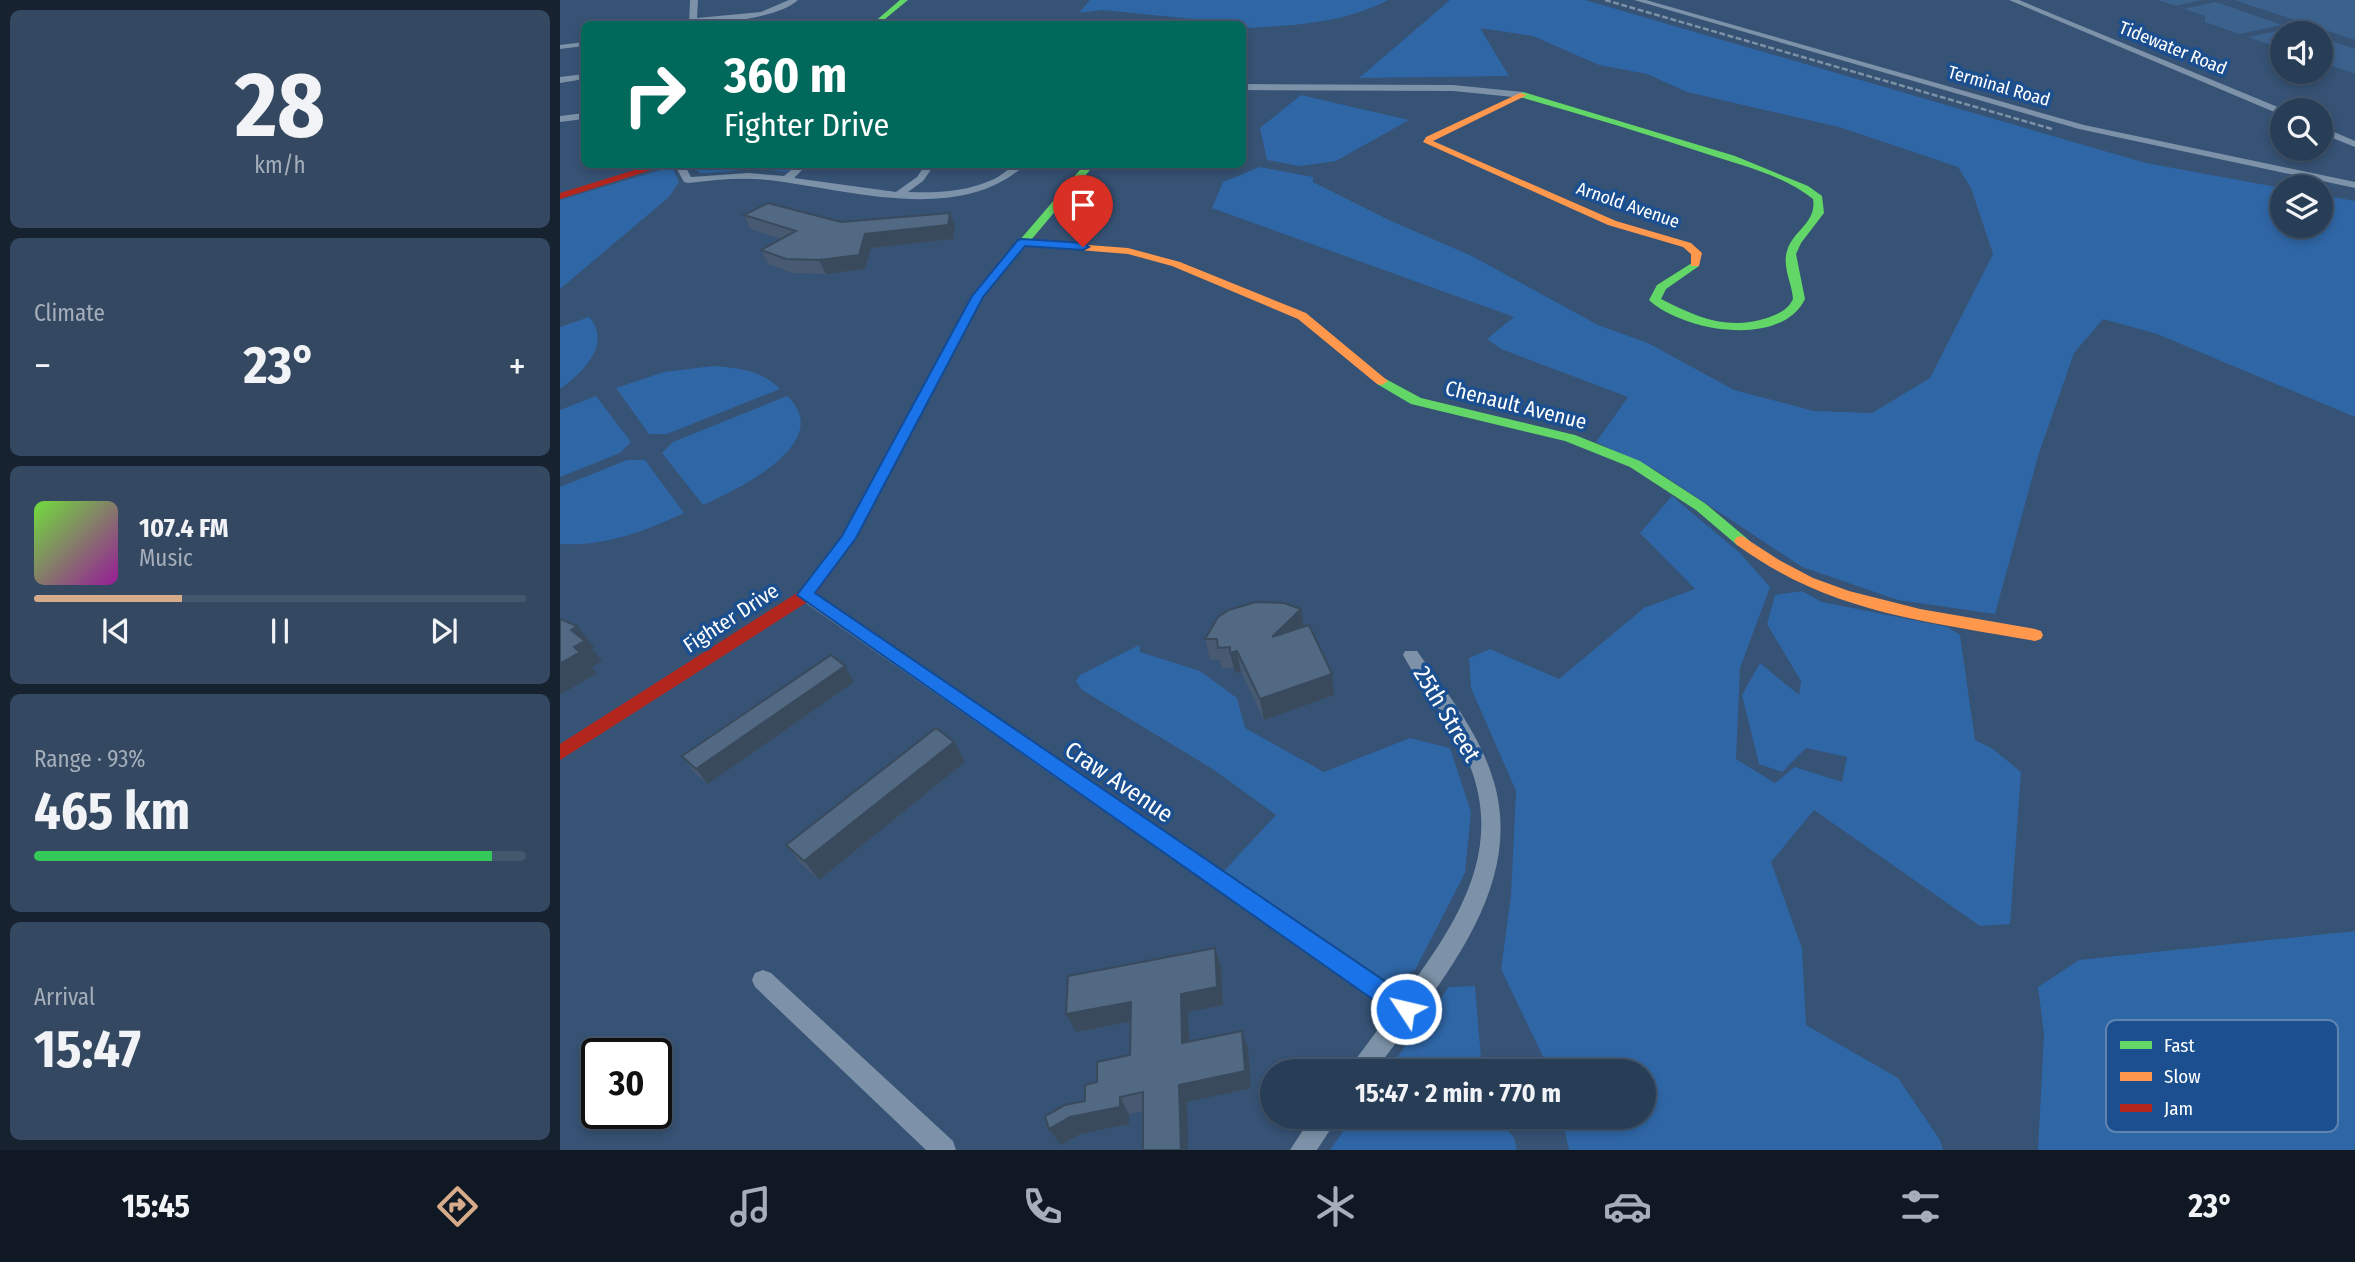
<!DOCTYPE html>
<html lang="en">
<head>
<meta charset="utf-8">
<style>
	body { margin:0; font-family:"Fira Sans Condensed",sans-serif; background:#344961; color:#f1f3f6; height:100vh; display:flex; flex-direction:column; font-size:26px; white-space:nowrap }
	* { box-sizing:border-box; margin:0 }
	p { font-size:23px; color:#a5aeba }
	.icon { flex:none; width:38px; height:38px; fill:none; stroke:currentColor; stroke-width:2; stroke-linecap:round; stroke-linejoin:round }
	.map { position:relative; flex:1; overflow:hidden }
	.details { display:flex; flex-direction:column; gap:10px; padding:10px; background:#162230; width:560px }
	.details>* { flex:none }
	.top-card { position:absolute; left:21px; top:21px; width:665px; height:147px; border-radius:10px; box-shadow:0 4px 10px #0003,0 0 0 2px #44576d; background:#00695c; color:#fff; overflow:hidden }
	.controls { position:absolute; left:1710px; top:21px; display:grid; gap:14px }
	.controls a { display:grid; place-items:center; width:63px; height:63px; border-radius:50%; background:#283e57; box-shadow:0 4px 10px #0003,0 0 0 2px #44576d; font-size:35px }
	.speed { position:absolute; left:21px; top:1038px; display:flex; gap:14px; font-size:35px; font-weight:700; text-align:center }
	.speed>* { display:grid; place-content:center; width:91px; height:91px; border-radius:50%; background:#283e57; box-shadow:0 4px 10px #0003,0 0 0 2px #44576d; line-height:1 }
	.speed .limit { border:4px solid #111; border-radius:10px; background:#fff; color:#111 }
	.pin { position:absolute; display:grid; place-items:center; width:60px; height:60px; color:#fff; margin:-72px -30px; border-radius:50% 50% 50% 0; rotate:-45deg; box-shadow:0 0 7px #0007 }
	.pin .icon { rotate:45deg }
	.me { position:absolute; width:77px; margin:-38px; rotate:305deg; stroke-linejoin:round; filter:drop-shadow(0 0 5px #0008) }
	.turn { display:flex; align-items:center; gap:24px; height:147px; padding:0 28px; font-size:32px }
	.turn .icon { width:91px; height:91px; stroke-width:2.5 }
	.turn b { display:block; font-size:49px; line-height:60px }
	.big { font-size:52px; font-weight:700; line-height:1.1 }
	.details .card { flex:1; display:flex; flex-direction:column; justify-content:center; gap:10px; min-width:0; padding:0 24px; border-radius:10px; background:#344961 }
	.details .dial { align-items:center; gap:0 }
	.dial b { font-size:91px; line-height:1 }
	.song { display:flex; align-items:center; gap:21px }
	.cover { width:84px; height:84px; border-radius:10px; background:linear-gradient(135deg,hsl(100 70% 55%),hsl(300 70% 35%)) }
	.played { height:7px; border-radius:4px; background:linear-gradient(90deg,#d6ab8b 30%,#44576d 30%) }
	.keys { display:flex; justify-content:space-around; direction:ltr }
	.heat { display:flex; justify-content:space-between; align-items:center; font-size:38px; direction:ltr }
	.charge { height:10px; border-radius:5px; background:linear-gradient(90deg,#34c759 93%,#44576d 0) }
	.trip { position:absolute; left:700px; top:1059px; width:396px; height:70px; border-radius:35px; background:#283e57; box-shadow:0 4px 10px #0003,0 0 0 2px #44576d; font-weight:700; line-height:70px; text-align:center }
	.tab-bar { display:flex; height:112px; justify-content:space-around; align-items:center; background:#101923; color:#a5aeba }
	.tab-bar .icon { width:49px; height:49px }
	.tab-bar .current { color:#d6ab8b }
	.tab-bar b { font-size:32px; color:#f1f3f6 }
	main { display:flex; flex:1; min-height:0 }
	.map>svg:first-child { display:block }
</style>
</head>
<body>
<main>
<section class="details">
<div class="card dial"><b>28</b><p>km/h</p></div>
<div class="card"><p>Climate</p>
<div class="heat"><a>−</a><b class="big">23°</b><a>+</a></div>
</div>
<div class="card">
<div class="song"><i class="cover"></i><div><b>107.4 FM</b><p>Music</p></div></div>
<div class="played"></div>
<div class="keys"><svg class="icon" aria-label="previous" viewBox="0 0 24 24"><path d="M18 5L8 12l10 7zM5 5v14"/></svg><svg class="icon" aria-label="pause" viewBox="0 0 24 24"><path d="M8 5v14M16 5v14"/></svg><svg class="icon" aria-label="next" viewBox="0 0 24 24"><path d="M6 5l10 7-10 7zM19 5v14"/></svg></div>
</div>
<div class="card"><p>Range · 93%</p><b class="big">465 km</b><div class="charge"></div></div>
<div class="card"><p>Arrival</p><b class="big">15:47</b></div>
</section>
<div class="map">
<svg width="1795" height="1150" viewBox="0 0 1795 1150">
	<rect width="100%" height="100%" fill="#365274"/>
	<path fill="#2f66a5" d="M530,0h298c-44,23 -90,25 -139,28l-7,-4 -139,-14 -24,3z
		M890,0h135l561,163 136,25v38h38l1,-31 34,6v216l-198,-83 -54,-15 -29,34 -35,100 -44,161 -97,-14 -96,-33 -148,-98 -58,-27 32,-45 -127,-48 -14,-10 27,-22 -302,-109 11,-26 37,-15 53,10v5l78,39 81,35 126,69 50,18 86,47 80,21 58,2 58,-35 63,-124 -22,-66 -13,-21 -119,-40 -152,-35 -40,-18 -48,-9 -66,-29 -53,-8 29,48 -150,2z
		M741,95l108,25 -73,41 -36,5 -33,-6 -7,-32z
		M130,165h106l-9,7 -30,-3 -49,4h-8z
		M107,168l6,1 6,13 -10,15 -109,92v-89z
		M29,317c24,27 -7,56 -29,72v-62z
		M153,366c25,2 49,4 67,23l-113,45h-18l-33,-46 48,-16z
		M36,396l35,46 -11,11 -60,24v-67z
		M227,396c50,46 -50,94 -84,109l-41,-52 11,-11z
		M67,460h18l39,53c-38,18 -81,34 -124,31v-57z
		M1112,496l68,57 30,34 -30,81 -4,91 39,24 20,-16 47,15 5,-25 -41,-9 -24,24 -23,-8 -17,-69 18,-32 39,32 2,-14 -34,-57 8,-29 27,-4 20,11 126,25 12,8 15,105 18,9 28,23 -11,152 -30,2 -166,-116 -43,52 31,86 4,77 92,53 42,62 3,10h-374l-7,-33 81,-1v-45h-93l-49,-102 10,-73 5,-105 -45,-103 -2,-30 21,-9 69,30 85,-71 51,-19 -55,-56z
		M579,645l1,7 60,19 37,27 8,30 79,44 86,-34 40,10 21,64 -6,61 -50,97 -31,13 -163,-109 55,-59 -65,-47 -129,-78 -6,-9 4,-6z
		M1795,931v219h-317l6,-117 -6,-46 41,-27z
		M915,986l7,85h-95l62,-84z
		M794,1116l143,1 17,21 3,12h-187z"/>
	<path fill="#3b618d" d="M1598,0h197v74l-34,-12 -1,-29h-38v16l-77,-27v-6z"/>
	<path fill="#365274" d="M1643,0h31l121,40v9l-34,-12 -1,-4h-11l-17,-5 -49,10 -8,-3 47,-10 -66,-23 -38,8 -7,-3z"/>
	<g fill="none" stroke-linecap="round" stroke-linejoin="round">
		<path fill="#7d92a8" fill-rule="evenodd" d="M130,0h8l-1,18 64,-6 28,-12h9c-21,19 -82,24 -109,24z
			M1074,0h12l438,125 271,57v6l-276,-59z
			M1449,0h10l266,110h-3v5l-3,-1z
			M24,42v4l-24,3v-4z
			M24,74v5l-24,4v-6z
			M682,84l211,1 70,7 4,3 -4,3 -70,-7 -211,-1z
			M24,113v6l-24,3v-6z
			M1760,126l35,15v6l-35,-14z
			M114,164h10l7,13 57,-4 36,3 14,-12h10l-14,14 102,14 21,-15 9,-13h9l-12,17 -15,11c29,1 57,0 84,-12 14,-6 17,-16 34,-16 -66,62 -178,25 -258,16 -27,-3 -53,0 -80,3l-4,-1z
			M246,589l598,406c59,-80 108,-156 54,-255 -16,-30 -39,-55 -55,-85l2,-4h12c27,38 59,77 74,122 40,113 -54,213 -116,298h-26l4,-8 38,-51 -591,-413 -2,-4 2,-4z
			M203,970l8,3 182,168 3,9h-30l-171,-163 -3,-7 3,-7z
			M752,1116h27l-22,34h-27z"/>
		<path fill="#63d668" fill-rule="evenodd" d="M340,0h8l-29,24h-7z
			M963,92l212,64 73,30 14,10 2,17 -23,30 -5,11 9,45c-24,50 -123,32 -156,1l8,-15 38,-24 4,1v4l-33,23 -5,10c35,18 67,32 106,19 11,-4 21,-8 26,-19 -1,-16 -11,-32 -6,-48 6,-21 30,-28 26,-52 -29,-23 -68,-33 -103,-44 -63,-21 -126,-40 -190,-58l-1,-2z
			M525,164h10l-112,133 -98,185 -2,3h-10l-2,-3 101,-186z
			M822,377l39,21 154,37 65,26 66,43 44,37 -3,4h-10l-41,-35 -66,-43 -65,-26 -154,-37 -34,-20v-6z"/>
		<path fill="#ff974d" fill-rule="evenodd" d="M960,93l7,2 -94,46 183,80 75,22 11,10 -3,13h-8v-12l-8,-7 -75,-22 -185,-83 3,-5z
			M462,240l106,8 52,14 126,51 82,68 -6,4 -5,-1 -79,-65 -126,-53 -44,-12 -110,-9 -1,-2z
			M1182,536l37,24 34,18 36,13 71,18 115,20 6,2 2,4 -2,4 -6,2c-110,-20 -205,-28 -298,-96l-3,-4 3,-4z"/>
		<path fill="#b3261e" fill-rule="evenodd" d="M94,164h16l-110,35v-6z
			M318,477l7,5 -32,60 -41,57 -252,161v-16l240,-153 42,-55 31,-57z"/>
		<path stroke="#7e92a7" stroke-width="2.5" stroke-dasharray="6 2.5" stroke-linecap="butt" d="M1045,0l447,129"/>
	</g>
	<path fill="#475a72" d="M390,213l5,13 -2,13 -82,9 -6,21 -39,5 -34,-1 -24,-9 -7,-14 21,-11 -32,-10 -6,-14 97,7z
		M744,627l30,68 -70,25 -23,-48 -6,1 -1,-5 -12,1 -2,-9h-10l-5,-21z
		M294,682l-146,102 -14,-12 -12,-16z
		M394,742l11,20 -146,118 -18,-16 -15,-19z
		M661,967l2,38 -35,7 1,29 53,-10 6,17 3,40 -122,26v10l-49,10 -19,11 36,-63 33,-27v-33l-54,10z"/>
	<path fill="#394a5c" d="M390,213l5,13 -2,13 -82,9 -6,21 -39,5 -7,-14 46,-26z
		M741,609l3,21 -32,7z
		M17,626l17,21 -2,2 10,12 -10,6 5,6 -37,22v-31l14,-17 -3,-17z
		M677,651l4,21 -6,1 -5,-20z
		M285,666l9,16 -146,102 -12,-15z
		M772,674l2,21 -70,25 -4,-21z
		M394,742l11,20 -146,118 -15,-19z
		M655,948l6,19 2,38 -35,7 2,48 -8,-17 -1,-49z
		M571,1002l8,18 -63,12 -10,-18z
		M682,1031l6,17 3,40 -64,14 1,48h-7l-2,-65z
		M560,1097l9,17v10l-49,10 -19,11 -12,-16 21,-12z"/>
	<path fill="#526984" stroke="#394a5c" stroke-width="2" d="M208,203l73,19 109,-9 -2,12 -83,9 -6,21 -40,5 -33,-1 -25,-9 35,-19 -52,-16z
		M696,602l28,1 17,6 -29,28 37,-12 23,49 -72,25 -23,-48 -7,2v-6l-12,1 -1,-9h-12l13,-22 11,-7z
		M0,619l17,7 -6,4 14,11 -11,6 6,5 -20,12z
		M271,655l14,11 -149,103 -14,-13z
		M376,728l18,14 -150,119 -18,-16z
		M655,948l2,39 -36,7 1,49 60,-12 3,40 -66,14 2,65h-38v-58l-23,5v10l-50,10 -21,12 -4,-13 20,-11 20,-4v-16l12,-3v-20l33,-7 1,-53 -65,12 2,-38z"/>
	<path fill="#1a73e8" stroke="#114b97" stroke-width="2" d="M462,239l61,4 6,4 -6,3 -58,-4 -42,51 -127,241 -41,55 599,408 3,8 -3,8 -8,3 -8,-3 -601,-422 45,-59 130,-240 46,-56z"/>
	<g text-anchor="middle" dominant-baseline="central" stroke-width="7" stroke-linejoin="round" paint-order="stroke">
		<g font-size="18" fill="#fff" stroke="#1b4f8f">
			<text transform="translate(1613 48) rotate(22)">Tidewater Road</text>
			<text transform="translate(1439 86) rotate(16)">Terminal Road</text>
			<text transform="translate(1068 205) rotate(19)">Arnold Avenue</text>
		</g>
		<g font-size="21" fill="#fff" stroke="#1b4f8f">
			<text transform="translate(956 405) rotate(14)">Chenault Avenue</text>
			<text transform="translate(171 618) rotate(-33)">Fighter Drive</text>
		</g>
		<g font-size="24" fill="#fff" stroke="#1b4f8f">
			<text transform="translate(887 714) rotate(59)">25th Street</text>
			<text transform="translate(559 782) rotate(34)">Craw Avenue</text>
		</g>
	</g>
	<rect x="1546" y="1020" width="232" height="112" rx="10" fill="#1b4f8f" stroke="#5f84b1" stroke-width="2"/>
	<rect x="1560" y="1041" width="32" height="8" fill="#63d668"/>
	<rect x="1560" y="1072" width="32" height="9" fill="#ff974d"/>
	<rect x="1560" y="1104" width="32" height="8" fill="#b3261e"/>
	<g font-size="19" fill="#fff">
		<text x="1604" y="1052">Fast</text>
		<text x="1604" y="1083">Slow</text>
		<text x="1604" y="1115">Jam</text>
	</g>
</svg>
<div class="controls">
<a><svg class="icon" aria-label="sound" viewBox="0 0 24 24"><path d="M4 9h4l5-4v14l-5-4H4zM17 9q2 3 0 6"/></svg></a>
<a><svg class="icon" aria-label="search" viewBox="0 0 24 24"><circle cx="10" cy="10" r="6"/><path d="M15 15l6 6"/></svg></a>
<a><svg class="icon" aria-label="layers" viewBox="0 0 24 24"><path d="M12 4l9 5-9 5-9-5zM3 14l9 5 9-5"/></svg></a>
</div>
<div class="speed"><div class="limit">30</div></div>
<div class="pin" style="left:523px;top:247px;background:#d93025"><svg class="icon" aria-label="arrive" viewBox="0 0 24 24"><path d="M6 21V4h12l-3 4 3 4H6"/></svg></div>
<svg class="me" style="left:846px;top:1009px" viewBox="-20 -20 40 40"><circle r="17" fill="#1a73e8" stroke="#fff" stroke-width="3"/><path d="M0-11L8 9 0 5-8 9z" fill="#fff"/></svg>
<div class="trip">15:47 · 2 min · 770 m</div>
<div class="top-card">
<div class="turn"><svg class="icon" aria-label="right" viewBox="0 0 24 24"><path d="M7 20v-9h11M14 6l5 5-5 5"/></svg><div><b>360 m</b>Fighter Drive</div></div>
</div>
</div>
</main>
<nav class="tab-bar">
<b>15:45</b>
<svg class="icon current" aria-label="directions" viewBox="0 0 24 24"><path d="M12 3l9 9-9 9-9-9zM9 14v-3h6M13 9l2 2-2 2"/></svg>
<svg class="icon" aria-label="music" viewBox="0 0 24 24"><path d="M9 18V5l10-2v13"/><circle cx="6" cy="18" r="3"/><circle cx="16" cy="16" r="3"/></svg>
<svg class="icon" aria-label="phone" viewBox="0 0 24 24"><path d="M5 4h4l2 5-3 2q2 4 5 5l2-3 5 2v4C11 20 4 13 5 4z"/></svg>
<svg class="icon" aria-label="climate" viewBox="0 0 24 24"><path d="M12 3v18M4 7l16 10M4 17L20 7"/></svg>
<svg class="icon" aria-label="car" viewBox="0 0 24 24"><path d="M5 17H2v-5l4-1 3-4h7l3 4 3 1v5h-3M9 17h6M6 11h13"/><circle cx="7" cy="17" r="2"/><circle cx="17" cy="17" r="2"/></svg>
<svg class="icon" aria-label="filters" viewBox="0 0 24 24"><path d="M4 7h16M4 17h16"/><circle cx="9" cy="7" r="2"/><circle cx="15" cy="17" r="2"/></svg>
<b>23°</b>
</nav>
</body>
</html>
